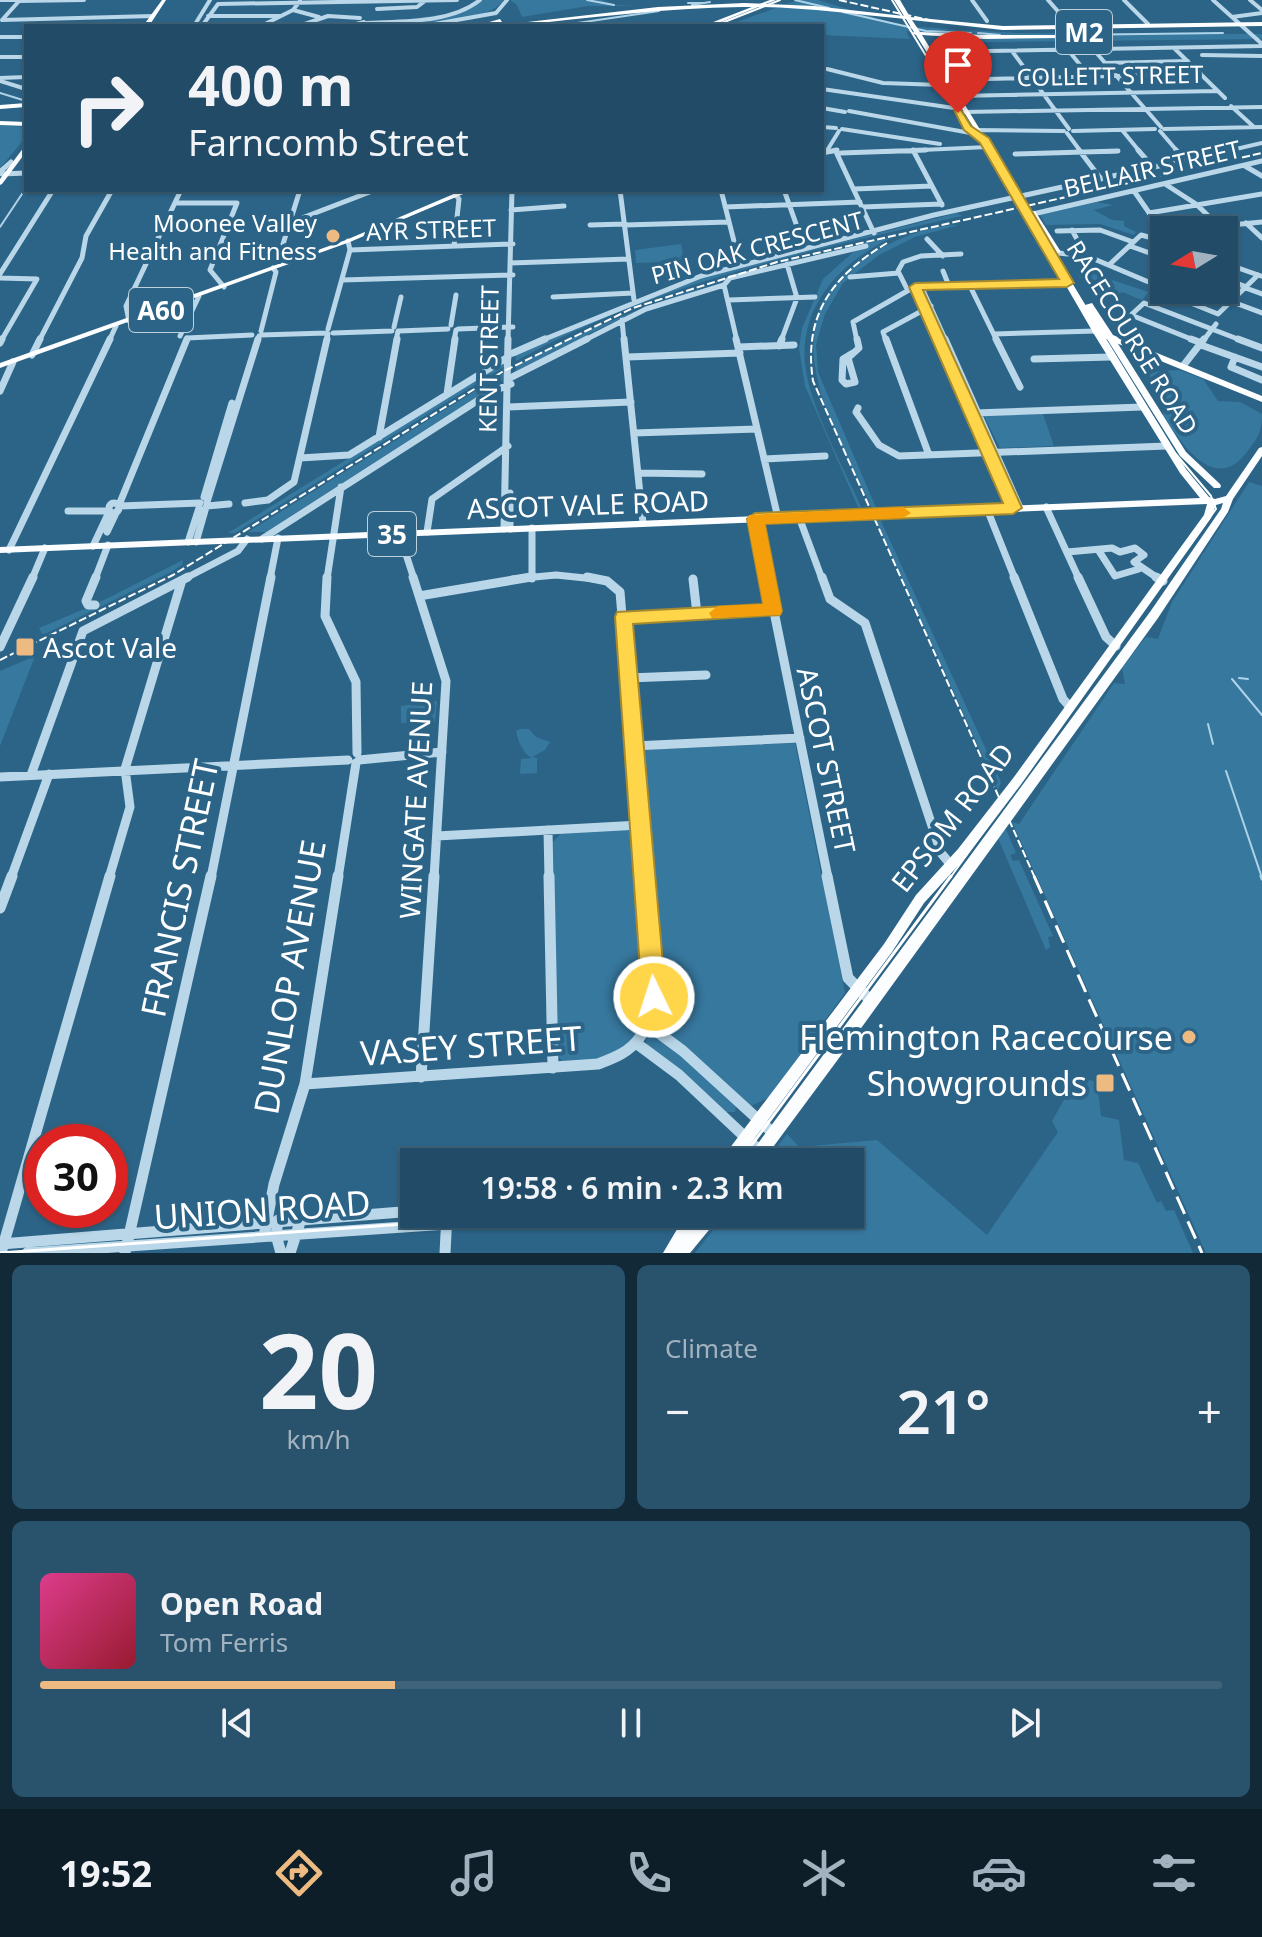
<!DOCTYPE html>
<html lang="en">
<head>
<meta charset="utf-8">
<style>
	body { margin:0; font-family:"Noto Sans",sans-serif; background:#29526c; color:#f1f3f6; height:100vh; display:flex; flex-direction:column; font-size:30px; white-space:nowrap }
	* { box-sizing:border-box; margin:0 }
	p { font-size:26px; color:#a2b3bf }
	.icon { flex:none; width:44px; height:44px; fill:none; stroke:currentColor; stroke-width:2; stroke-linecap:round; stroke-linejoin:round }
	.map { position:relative; height:1253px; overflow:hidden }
	.details { display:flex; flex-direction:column; gap:12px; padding:12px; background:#122938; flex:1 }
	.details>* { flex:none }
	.hud { position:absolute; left:24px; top:24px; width:800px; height:168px; border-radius:0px; box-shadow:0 2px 6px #0004,0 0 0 2px #3e637a; background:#214b66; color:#f1f3f6; overflow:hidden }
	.needle { width:52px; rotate:259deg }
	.fabs { position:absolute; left:1150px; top:216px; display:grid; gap:16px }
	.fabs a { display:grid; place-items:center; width:88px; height:88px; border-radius:0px; background:#214b66; box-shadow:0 2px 6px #0004,0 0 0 2px #3e637a; font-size:40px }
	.speed { position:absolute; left:24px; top:1124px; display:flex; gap:16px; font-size:40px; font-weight:700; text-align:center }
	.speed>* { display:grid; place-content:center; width:104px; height:104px; border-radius:50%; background:#214b66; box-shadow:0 2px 6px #0004,0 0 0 2px #3e637a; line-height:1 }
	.speed .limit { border:12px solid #d22; background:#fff; color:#111 }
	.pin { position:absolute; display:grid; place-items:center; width:68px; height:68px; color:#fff; margin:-82px -34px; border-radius:50% 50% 50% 0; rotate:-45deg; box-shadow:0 0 8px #0007 }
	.pin .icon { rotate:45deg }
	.me { position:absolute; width:88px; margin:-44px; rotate:356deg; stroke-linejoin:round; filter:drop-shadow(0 0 6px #0008) }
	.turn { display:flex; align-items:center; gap:28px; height:168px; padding:0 32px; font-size:36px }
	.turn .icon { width:104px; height:104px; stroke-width:2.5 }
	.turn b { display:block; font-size:56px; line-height:68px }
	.big { font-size:60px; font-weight:600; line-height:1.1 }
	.details .tile { flex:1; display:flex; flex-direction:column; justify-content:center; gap:12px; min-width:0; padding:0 28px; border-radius:12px; background:#29526c }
	.details .dial { align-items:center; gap:0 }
	.dial b { font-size:104px; line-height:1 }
	.song { display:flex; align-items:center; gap:24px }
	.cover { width:96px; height:96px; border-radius:12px; background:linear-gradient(135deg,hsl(330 70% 55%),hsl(350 70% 35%)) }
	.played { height:8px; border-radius:4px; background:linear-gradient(90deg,#edbb82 30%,#3e637a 30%) }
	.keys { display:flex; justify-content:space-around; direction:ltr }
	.heat { display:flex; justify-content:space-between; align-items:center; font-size:44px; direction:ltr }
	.details .tiles { flex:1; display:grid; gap:12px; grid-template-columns:1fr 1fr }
	.tile:last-child { grid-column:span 2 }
	.trip { position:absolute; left:400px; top:1148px; width:464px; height:80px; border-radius:0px; background:#214b66; box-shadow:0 2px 6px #0004,0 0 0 2px #3e637a; font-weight:600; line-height:80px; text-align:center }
	.menu { display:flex; height:128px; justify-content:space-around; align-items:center; background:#0d1e29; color:#a2b3bf }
	.menu .icon { width:56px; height:56px }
	.menu .current { color:#edbb82 }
	.menu b { font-size:36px; color:#f1f3f6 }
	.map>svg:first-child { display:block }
</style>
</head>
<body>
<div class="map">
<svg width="1262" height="1253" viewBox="0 0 1262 1253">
	<rect width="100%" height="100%" fill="#2c6488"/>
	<path fill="#37789f" d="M483,0h20c-17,27 -106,26 -137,26l92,-14z
		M510,0h92l12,5 24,1h-50l-66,11 -5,-12z
		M798,0h20l75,23 26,4 97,6 246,1v5l-278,3 -78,-11 4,8 -88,-4v-9h-96z
		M0,125l26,2v10l-26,31z
		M1097,202l16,3 -19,5 18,10 12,1v5l12,6 -2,3 -34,-11 -54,1 -6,-10z
		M957,213l5,3c-152,34 -307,68 -446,145v-6l55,-26 130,-51z
		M958,225l-43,12 -36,18 -36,28 -18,31 -9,30 2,28 59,138 -5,-2c-40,-83 -109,-191 0,-255 25,-14 58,-29 86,-28z
		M893,237c-50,23 -94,68 -88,127 4,41 39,104 56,143h-3l-53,-121 -6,-37 3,-21 21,-49 37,-33 -134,32 -115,45 -95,48v-5c123,-66 242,-99 377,-129z
		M681,244l3,17 -48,2 -1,-13z
		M1076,271h8l65,21 -7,8 -20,-8 -4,3 -22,-9 5,-5 -21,-3z
		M504,362v5l-269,166h-7z
		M1179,370l24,9 15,22 22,1 22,12c0,18 -4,24 -15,38 -33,44 -67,-11 -84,-37l3,-9 8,-4h-9l-18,-30z
		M504,373l-1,7 -237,152h-18z
		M1043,414l11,32 -54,2 -16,-32z
		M1249,482l13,4v767h-56l-194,-431 7,2 95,-141 11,1 -3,-17 24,-30 12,2 14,-37z
		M876,521h5l120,261 -3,8z
		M183,560l-1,5 -11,7 -124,61 -5,1 -3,-6 55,-23z
		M35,656l-35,90v-75z
		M437,701l-2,21 -34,1v-17z
		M520,729h9l7,8 14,5 -5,8 -13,7 5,1v15l-17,1 1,-15 11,-1c-9,-4 -14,-17 -16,-27z
		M795,743l50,250 -77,105 -17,8 -95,-83 2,-28 -19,-234 3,-11z
		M623,829l12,3 5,13c3,45 21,159 -5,193 -17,23 -47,23 -72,25l-7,-10 -3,-211 8,-9z
		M1006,829l10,24 -6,2 3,6 6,-1 34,76 -5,1 2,10 -4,3 -48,-112z
		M652,1035l29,20 55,51 -1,6h-10l-78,-67 -1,-6z
		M1077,1077l20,5 4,34 18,4 5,40 14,3 19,40 4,-2 5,10 8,-1 19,43h-498l26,-33 27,2 2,-8h100v-52h-84l21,-28 12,13 78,-7 110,95 71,-103 -6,-11z"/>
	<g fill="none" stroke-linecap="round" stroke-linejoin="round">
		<path stroke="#aed3e8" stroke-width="2" d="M587,0l27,5
			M795,0l34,8
			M688,3h15
			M692,5l18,-3
			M843,12l83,19 45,2
			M557,26l102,-15
			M978,33l22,2
			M1063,35l160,-2
			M0,93l26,8
			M0,227l26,-39
			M1239,678l9,1
			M1232,679l30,36
			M1208,724l5,20
			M1226,771l36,107"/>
		<path stroke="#aed3e8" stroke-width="3" d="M1261,876l1,3"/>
		<path stroke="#b9d7e8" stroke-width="4" d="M0,0h17
			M972,0l15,21
			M1048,0l22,25
			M1124,0l24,24
			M1213,0l49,44
			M1250,0l12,10
			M19,1l65,-1
			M377,9l40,-2 8,-6
			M293,10l26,7
			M208,16h73
			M1232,17l30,-4
			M2,20l151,-4
			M2,20l18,-20
			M365,23c36,-2 85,1 115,-23
			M194,26l16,-26
			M202,26l16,-22 239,-4
			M261,26l32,-16 7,-9
			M299,26l29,-10 32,2
			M348,26l16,-4
			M423,26l73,-13 11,-13
			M0,37h26
			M1174,48l51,50
			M1093,49l68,78
			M1068,50l22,27
			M1012,51l57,78
			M929,52l333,-6
			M1202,55l60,1
			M0,57h26
			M1104,63l84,-2
			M827,69l56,14 58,2
			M0,78l26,-1
			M945,80l256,-6
			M0,81l26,8
			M822,89l132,19
			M955,96l262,-5
			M1231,106l23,21
			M822,108l23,4
			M849,111l127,23
			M965,112l297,-5
			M822,127l14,1
			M842,129l98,15
			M1164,129l98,-2
			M976,130l88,1
			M1122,130l18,22
			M1073,131l82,-2
			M1160,131l18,21
			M1067,133l14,19
			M828,149l11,-18
			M829,152l8,-2
			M877,152l111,-5
			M1100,152l18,-1
			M1223,152l39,-9"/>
		<path stroke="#b9d7e8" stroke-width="5" d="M913,150l29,55
			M1079,150l22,29
			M1138,150l15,17
			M1176,150l9,10
			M822,153l15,-3
			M841,153l85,-3
			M837,154l37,79
			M1015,154l103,-3
			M1245,166l17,10
			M0,172l11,-10
			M2,174l24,-1
			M1165,184l31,20 24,23
			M854,189l78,-3
			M300,190l-17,54 18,14
			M620,190l14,110
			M721,190l19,75
			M784,190l21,59
			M1134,191l25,36
			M175,203h62l-27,67 14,17
			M725,207l135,-5
			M862,207l80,-3
			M511,210l53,-4
			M1149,213l113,-19
			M1033,214l229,-53
			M289,223l86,-33
			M1246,223l16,15
			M590,225l35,-1
			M625,225l104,-3
			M1072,230l14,26
			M1180,230l82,-8
			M1057,231l43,-1 33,12
			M927,239l16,17
			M454,246l5,-47 -3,-4
			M1130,246l34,12
			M350,250l163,-6
			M1058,253l29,3 64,27
			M510,263l119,-4
			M1224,263l37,13
			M1109,265l32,-30 23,6
			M943,271l6,15
			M0,274l53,-84
			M850,277l49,-4
			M0,278l37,1 -36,62
			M1224,278l20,8
			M342,280l171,-5
			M724,285l13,56
			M724,285l6,-7 136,-32
			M970,286l27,55
			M1243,287l19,7
			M907,289l-9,-18 5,-9 18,-6 40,-2
			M1156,289l62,25 40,-39
			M1194,290l13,5
			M553,297l80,-4
			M729,300l86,-3
			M1230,301l32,12
			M622,320l2,21
			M129,321l-3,-15 55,-116
			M451,325l5,-30
			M394,327l7,-30
			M328,329l22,-79 -2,-9
			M458,329l55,-2
			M261,331l15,-59 -3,-4
			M399,331l49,-2
			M333,333l59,-2
			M994,334l102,-3
			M261,335l65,-2
			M180,336l19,-40
			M187,338l65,-3
			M39,341l43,-83 4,-22 26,-46
			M109,341l7,-15
			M186,341l1,-3
			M258,341l1,-5
			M326,341l2,-7
			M396,341l2,-10
			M454,341l2,-11
			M508,341l4,-151
			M540,341l161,-65 233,-61 298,-65
			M583,341l63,-32 78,-24
			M781,341l16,-43 -10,-34
			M857,341l-4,-19 63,-36
			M886,341l-3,-9 48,-26
			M946,341l-24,-53 145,-5
			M1196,341l-65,-26 13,-12 99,38
			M1203,341l13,-17"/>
		<path stroke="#b9d7e8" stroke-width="7" d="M624,339l19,184
			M736,339l42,179
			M886,339l43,116
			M945,339l75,169
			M996,339l24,48
			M1191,339l11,4
			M1238,339l24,9
			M0,343l2,-4
			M1201,345l61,22
			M779,346l3,-7
			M739,347l55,-2
			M943,348l70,160
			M513,353l32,-14
			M853,353l-10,6 -1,21 4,4 9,-2 -7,-24 11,-10 -2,-9
			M32,355l8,-16
			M627,357l113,-4
			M1235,357l-4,10 31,13
			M1034,359l77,-2
			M1183,366l21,-27
			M512,377l75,-38
			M0,391l13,-29
			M447,394l8,-55
			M507,407l124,-5
			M858,408l-2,4 23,33 20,11 268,-10
			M975,413l167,-6
			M634,433l123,-4
			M379,437l18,-98
			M300,458l49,-3 159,-98
			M764,459l61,-3
			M638,473l64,1
			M510,493v36
			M204,497l28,-94
			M207,502l51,-163
			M109 508a5 5 0 1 1 10 0a5 5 0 1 1-10 0Z
			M245,503l23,-3 26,-18 33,-143
			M119,505l68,-166
			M120,506l80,-3
			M207,506l22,-2
			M1046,507l33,72
			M987,509l28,70
			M68,511h40
			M799,517l23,62
			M755,519l12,60
			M532,528v51
			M504,529l4,-190
			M107,532l10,-21
			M427,532l5,-33 76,-53
			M399,533l15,46
			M262,539l229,-147 20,-8
			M188,542l11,-34
			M196,542l10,-35
			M93,546l16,-34
			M9,550l101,-211
			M1099,551l16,25 24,-7
			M1067,552l45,-4 8,4 15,-4 9,7 -10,7 25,17
			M32,579l13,-31
			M95,579l13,-34
			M184,579l54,-28 9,-12
			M270,579l8,-41
			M327,579l14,-92
			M513,579l43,-4 39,4"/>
		<path stroke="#b9d7e8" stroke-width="9" d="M327,577l-2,39 31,66 1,71
			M413,577l33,104 -12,197
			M587,577l20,4 13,11 24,286
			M767,577l61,301
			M822,577l8,22 35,24 76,230 10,12
			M1014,577l49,122 7,8
			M1078,577l28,60 10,9
			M1156,577l7,4
			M693,579l4,35
			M419,596l112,-19
			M95,605h-7l-2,-4 10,-24
			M624,617l149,-6
			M0,647l33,-70
			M628,678l78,-3
			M634,746l166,-8
			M359,760l83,-8
			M31,775l52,-144 105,-54
			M0,777l348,-17
			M548,830l1,48
			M437,836l203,-11
			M11,878l38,-104
			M109,878l21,-71 -5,-38 57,-189
			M211,878l60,-301
			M338,878l18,-115"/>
		<path stroke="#b9d7e8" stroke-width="11" d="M549,876l4,192
			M827,876l21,102 22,22
			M0,908l12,-32
			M648,1025l35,26 91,83
			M636,1043l43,32 82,77
			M421,1077l13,-201
			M305,1084l293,-20c16,-6 32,-12 42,-27 25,-34 7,-119 4,-161
			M278,1220l-2,15 5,18
			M264,1236l10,-52 31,-100 33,-208
			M1,1244l413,-33
			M1,1253l109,-377
			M27,1253l565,-39
			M125,1253l86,-377
			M290,1253l11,-34
			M445,1253l2,-39"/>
		<path fill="#fbfdfe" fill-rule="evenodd" d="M162,0h4l-17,26h-6z
			M770,0h6l-65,26h-8z
			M26,146v6l-24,32 -2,1v-6l24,-32z
			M463,190h8l-121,52 -350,126v-5l346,-123z
			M1093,329h6l87,140 23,28 6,2 11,-3 33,-48 3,-1v9l-29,43 -5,13 -70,106 -299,413 -97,131h-16l2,-5 402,-545 71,-103 2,-6 -7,2 -5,13 -189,265 -56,74 -42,46 -32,49 -155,210h-16l2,-5 161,-213 32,-49 42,-46 56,-72 190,-262 3,-11 -1207,49v-6l1200,-49 -20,-25 -88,-142z
			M1108,337h6l1,2 71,113 34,32 1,2 -1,2h-6l-34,-32 -73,-117z
			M686,1214h15l-1,4 3,-4h17l-2,5 -28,34h-27z"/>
		<path fill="#fff" fill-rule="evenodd" d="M894,0h6l10,17 93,9 259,-4v4l-259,4 -91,-10 8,12 64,3h79l-2,3 -77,1 -62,-4 108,176h5l26,41 -6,2 30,51 7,-2 21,32 149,61v6l-168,-68 -112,-193 -66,-106 -4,-2 2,-1 -8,-13c-54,-5 -109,-13 -164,-12 -77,1 -154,11 -231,19h-19l166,-19 86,-4 70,3 90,10z
			M500,19l2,3 -17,4h-10z
			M26,103v4l-26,2v-4z
			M0,121l26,1v4l-26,-1z"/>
		<path stroke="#fff" stroke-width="2" d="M892,0l78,128 13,12 192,313 36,43 5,13 -266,369
			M714,26l66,-26
			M0,366l348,-125 122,-51"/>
		<path stroke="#fff" stroke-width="3" d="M739,1162l212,-286
			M0,1253l546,-39"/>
		<path stroke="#fff" stroke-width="2" stroke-dasharray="8 3" stroke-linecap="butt" d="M839,0l90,20
			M887,243c-55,33 -84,72 -74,138l222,497
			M0,660l173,-85 329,-203 131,-64 144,-46 485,-109"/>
		<path stroke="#fff" stroke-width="3" stroke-dasharray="19 8" stroke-linecap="butt" d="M1034,876l168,377"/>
	</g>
	<path fill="#ffd54a" stroke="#a68a30" stroke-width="2" d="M954,110h7l10,16 18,12 85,145 -7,4 -144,3 99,218 -9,6 -248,10 17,87 -2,4 -147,9 33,373 -4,9 -8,3 -9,-3 -3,-9 -27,-380 2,-5 146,-8 -16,-85 8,-6 248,-10 -94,-216 6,-4 144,-4 -79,-136 -16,-13z"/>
	<path fill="#f59e0b" d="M903,507l8,6 -8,5 -138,6 17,87 -2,4 -68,3 -3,-5 9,-7 45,-2 -16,-85 2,-4z"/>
	<g fill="#edbb82" stroke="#2c6488" stroke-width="3">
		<circle cx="333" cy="236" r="8"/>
		<rect x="15" y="637" width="20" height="20" rx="4"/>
		<circle cx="1189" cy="1037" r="8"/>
		<rect x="1095" y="1073" width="20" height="20" rx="4"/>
	</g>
	<g text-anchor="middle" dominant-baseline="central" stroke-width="8" stroke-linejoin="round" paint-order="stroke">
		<g font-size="24" fill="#fff" stroke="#2c6488">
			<text transform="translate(1110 75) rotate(-1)">COLLETT STREET</text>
			<text transform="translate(1152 168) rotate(-13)">BELLAIR STREET</text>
			<text transform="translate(431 229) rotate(-2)">AYR STREET</text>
			<text transform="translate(757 247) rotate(-15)">PIN OAK CRESCENT</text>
			<text transform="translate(1133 337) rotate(58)">RACECOURSE ROAD</text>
			<text transform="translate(488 359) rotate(-89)">KENT STREET</text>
		</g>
		<g font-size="24" fill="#fff" stroke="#2c6488" text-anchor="end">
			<text x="317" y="222">Moonee Valley<tspan x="317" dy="28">Health and Fitness</tspan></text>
		</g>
		<g fill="#2c6488" stroke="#c0d0db" stroke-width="2">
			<rect x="1056" y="10" width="56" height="44" rx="6"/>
			<rect x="129" y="288" width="64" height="44" rx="6"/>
			<rect x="368" y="512" width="48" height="44" rx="6"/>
		</g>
		<g font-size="26" font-weight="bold" fill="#fff">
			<text x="1084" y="32">M2</text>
			<text x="161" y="310">A60</text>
			<text x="392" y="534">35</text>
		</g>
		<g font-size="28" fill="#fff" stroke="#2c6488">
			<text transform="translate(588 504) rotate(-2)">ASCOT VALE ROAD</text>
			<text transform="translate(827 760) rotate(78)">ASCOT STREET</text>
			<text transform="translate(415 800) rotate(-87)">WINGATE AVENUE</text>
			<text transform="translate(952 817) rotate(-52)">EPSOM ROAD</text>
		</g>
		<g font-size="28" fill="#fff" stroke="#2c6488" text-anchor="start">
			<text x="43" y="647">Ascot Vale</text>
		</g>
		<g font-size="34" fill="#fff" stroke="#2c6488">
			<text transform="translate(179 888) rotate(-78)">FRANCIS STREET</text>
			<text transform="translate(289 977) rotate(-80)">DUNLOP AVENUE</text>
			<text transform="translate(471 1045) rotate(-4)">VASEY STREET</text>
			<text transform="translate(262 1209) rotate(-4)">UNION ROAD</text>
		</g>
		<g font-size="34" fill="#fff" stroke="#2c6488" text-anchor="end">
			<text x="1173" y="1037">Flemington Racecourse</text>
			<text x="1087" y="1083">Showgrounds</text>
		</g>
	</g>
</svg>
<div class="fabs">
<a><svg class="needle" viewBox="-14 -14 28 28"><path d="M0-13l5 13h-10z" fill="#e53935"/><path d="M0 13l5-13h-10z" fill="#a2b3bf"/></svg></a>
</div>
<div class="speed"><div class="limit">30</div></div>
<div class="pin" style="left:958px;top:113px;background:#d93025"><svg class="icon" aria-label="arrive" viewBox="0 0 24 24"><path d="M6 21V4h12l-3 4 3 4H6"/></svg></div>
<svg class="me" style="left:654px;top:997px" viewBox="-20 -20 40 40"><circle r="17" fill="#ffd54a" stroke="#fff" stroke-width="3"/><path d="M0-11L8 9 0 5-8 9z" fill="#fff"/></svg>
<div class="trip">19:58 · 6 min · 2.3 km</div>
<div class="hud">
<div class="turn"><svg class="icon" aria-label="right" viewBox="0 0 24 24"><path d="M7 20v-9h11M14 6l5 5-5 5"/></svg><div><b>400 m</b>Farncomb Street</div></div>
</div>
</div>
<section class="details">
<div class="tiles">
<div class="tile dial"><b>20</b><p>km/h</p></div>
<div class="tile"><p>Climate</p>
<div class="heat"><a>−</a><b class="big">21°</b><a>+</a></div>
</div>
<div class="tile">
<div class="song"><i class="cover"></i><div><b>Open Road</b><p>Tom Ferris</p></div></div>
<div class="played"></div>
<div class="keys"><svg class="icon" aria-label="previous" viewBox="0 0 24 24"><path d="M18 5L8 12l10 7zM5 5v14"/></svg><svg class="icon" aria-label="pause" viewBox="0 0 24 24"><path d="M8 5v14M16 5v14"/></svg><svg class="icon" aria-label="next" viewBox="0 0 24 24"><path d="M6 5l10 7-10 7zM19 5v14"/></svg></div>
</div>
</div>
</section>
<nav class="menu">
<b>19:52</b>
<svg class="icon current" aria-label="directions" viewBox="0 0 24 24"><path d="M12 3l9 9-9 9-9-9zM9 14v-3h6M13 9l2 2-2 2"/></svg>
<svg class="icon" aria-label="music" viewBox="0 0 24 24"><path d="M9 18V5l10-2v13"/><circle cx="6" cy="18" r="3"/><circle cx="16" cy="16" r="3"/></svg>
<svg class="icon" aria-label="phone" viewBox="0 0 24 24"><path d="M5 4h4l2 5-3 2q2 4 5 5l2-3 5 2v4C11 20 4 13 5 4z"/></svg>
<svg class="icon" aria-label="climate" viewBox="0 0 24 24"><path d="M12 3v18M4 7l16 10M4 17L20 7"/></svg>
<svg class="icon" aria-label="car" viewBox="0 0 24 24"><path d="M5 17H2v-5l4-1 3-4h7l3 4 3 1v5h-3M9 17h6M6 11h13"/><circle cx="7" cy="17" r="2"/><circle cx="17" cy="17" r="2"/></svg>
<svg class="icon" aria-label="filters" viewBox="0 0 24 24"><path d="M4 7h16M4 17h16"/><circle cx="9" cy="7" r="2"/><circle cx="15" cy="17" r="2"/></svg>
</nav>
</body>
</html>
